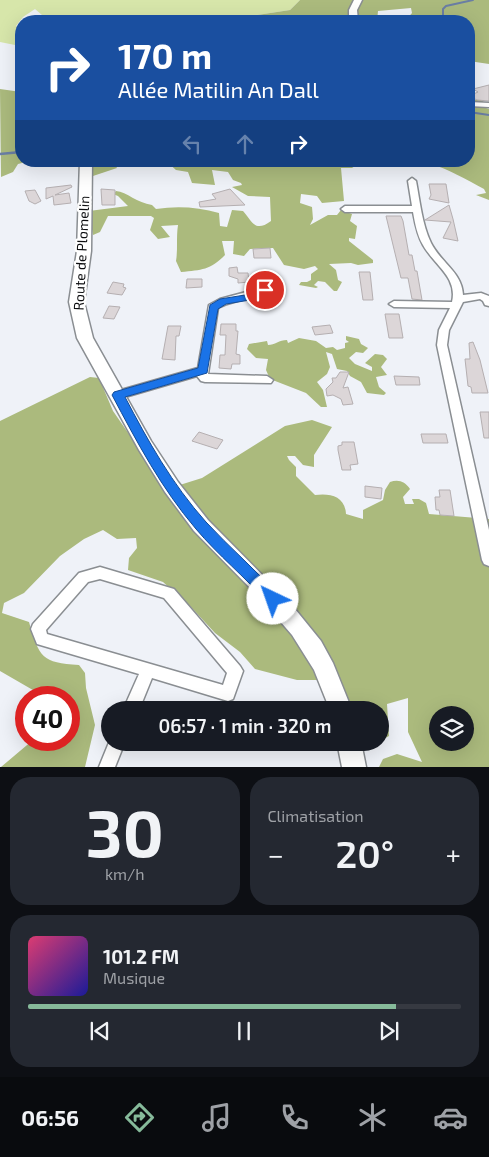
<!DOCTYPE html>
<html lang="fr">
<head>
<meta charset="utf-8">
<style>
	body { margin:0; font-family:"Exo 2",sans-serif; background:#242831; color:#f1f3f6; height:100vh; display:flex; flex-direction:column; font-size:19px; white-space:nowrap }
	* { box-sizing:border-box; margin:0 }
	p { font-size:16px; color:#9ea1a6 }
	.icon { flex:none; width:28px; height:28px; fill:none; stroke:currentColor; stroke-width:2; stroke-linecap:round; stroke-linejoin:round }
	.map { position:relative; height:767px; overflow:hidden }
	.sheet { display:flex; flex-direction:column; gap:10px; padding:10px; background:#0d0f14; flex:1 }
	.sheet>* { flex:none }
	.hud { position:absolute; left:15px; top:15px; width:460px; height:152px; border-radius:20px; box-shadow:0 5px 20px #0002; background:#1a4fa0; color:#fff; overflow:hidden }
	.buttons { position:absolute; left:429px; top:706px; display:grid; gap:10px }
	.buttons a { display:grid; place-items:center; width:45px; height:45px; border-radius:50%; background:#171b24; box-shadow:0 5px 20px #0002; font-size:25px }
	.speed { position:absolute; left:15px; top:686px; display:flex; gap:10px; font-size:25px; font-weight:700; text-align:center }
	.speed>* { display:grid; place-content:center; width:65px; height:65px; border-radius:50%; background:#171b24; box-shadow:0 5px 20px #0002; line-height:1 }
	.speed .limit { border:8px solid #d22; background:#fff; color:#111 }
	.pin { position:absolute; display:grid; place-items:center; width:42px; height:42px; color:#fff; margin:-21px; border:2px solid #fff; border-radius:50%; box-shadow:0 1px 5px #0007 }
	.me { position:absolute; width:55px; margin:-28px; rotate:318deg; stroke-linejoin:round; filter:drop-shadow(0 0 4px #0008) }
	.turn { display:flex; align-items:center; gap:18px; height:105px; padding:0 20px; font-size:22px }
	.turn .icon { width:65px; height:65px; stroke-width:2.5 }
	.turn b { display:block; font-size:35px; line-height:42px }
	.lanes { display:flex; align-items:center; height:48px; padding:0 20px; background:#0003; justify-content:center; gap:25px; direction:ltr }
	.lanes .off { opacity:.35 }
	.big { font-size:38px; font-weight:600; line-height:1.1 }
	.sheet .card { flex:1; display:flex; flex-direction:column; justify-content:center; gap:8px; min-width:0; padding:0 18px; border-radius:20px; background:#242831 }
	.sheet .dial { align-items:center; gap:0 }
	.dial b { font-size:65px; line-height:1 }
	.song { display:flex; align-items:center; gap:15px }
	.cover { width:60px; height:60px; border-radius:8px; background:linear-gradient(135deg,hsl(340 70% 55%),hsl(240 70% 35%)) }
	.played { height:5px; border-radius:2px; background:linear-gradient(90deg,#86ba9a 85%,#363941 85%) }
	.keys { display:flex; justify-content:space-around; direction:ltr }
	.heat { display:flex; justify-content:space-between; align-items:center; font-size:28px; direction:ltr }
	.sheet .tiles { flex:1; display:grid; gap:10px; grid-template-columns:1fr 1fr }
	.card:last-child { grid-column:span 2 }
	.trip { position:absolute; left:101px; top:701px; width:288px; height:50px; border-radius:25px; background:#171b24; box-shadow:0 5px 20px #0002; font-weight:600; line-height:50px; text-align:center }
	.dock { display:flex; height:80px; justify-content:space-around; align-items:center; background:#090b0e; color:#9ea1a6 }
	.dock .icon { width:35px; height:35px }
	.dock .active { color:#86ba9a }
	.dock b { font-size:22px; color:#f1f3f6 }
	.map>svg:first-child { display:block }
</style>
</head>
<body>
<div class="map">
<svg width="489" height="767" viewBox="0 0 489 767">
	<rect width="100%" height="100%" fill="#eff2f8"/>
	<path fill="#d7e6aa" d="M0,0h300l-10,10 -73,11h-168l-14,-12 -12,8 -7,9 5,3v13l-6,3 -15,-3z"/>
	<path fill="#abba7d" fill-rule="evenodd" d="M300,0h189v64l-20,-3v-40h-64l7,-8 -1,-5 -33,3 -1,10h-160l73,-11z
		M0,89l21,3v69h9l-12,3 -5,8 -12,5z
		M469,100h12l8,6 -3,2 3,1v91l-13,-5 10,-2 -2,-4c-19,-10 -35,-20 -54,-25l-1,-3h40z
		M90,161h23l4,7 -24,8 -4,-3z
		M166,161h237l-16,1v5l-29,-3 -6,4h-11l3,33 -22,2 -5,-7 -16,-2 -1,9 12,4 1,12 -3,6 18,-10h9l4,-5 11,4 -2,7 7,5 -2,13 -6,-1v3l24,19v3l-15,2 -7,-2 -22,1 7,6 2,10 4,2 -5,9h-3l-9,-9 -7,-1 -4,4 4,2 -2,1 -17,-3 2,-3h6l4,-2v-6l7,-5 -3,-3 -11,3 -20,-4 -11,-17 -23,1 -6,7 -11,-2 1,-13h-12l3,14c-15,15 -23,15 -44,17l-5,-11c2,-12 0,-23 2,-36l-17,1 9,11 -12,2 -8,-9 4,-12 -3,-2h-43l-8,16 -7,3 -4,-24 39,-5 -10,-10 -5,-2 3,-3c11,1 21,12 36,14l4,4c21,-3 42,-2 63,4l1,13 7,1 5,-17 11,1c8,8 11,23 28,10l-1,-24 -22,-1 -16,-9 10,-2 -1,-2 -8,-3 -5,-8 -16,-2 3,15 -23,-2 -4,-11 -12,-2z
		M346,336l13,3 2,5 7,4 -5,5 -7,-1 -7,6 6,6 17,7v-4l-7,-4 10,-9 8,1 4,4 -6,8 6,8 -11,2 3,10 7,6 -2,2 -17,-2 -6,-11 -11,-6 -3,-5 -10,-2 -5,-15 -6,-2 4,15 -3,7 -10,8 6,8 4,17h-6l-15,-14 -36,-14 -4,-9 2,-11 -12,-1 -9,-9 2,-5 18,-3 1,4c7,0 11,-5 19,-5l1,3 11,-5 17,3 10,7 7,-1 4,3 8,-2v-5l4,-1 -3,-2z
		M90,377l9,1 14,33 54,78 35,-11 83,-52 27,-6 20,7 -18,28v12l-11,-2 -8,-9h-8l2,4 7,7v9l19,19c15,-2 30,1 31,19l17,5v-9l20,-10 2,-10 5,-8c8,-3 15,-1 20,7l-7,8 2,7h9l-2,-5h7l7,4 3,11 60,5v248h-110l4,-8 14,-5 25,8 -14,-30v-34l-21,6 2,32 -9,5v-31h-34l-10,-30h-39l-42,-11 -15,-17 -25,-19 -25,-27 -27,-24 -35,-12 1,-12 8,-10 -1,-10 -19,1 -14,-9 -19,9 -24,17 -36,37 -20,10 -2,10 27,9c10,35 13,41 50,43l6,8 1,15 9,37 -10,42h-84l32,-27h36v-42l-24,-1 -45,-26v-250zM438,715h27v27h-27z"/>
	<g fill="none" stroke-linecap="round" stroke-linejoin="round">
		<path stroke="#6a7ea4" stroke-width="2" d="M443,21v-12l3,-3 27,-6
			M469,112l20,3"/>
		<path stroke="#6a7ea4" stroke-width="2.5" d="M0,154l21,-2
			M174,161l6,3 6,-3
			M225,161h36"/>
	</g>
	<path fill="#dcd6d8" stroke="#b5afb1" d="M489,85v16l-12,-1 -8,-4 9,-4 -5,-3z
		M429,184h17l3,19 -20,-4 2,-4z
		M71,185l1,2 -17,8 14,-2 2,10 -17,2 -1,-9 -7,3v-11z
		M101,189l14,1v15h-13z
		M230,189l15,16 -45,2 -1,-5 17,-3 -4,-5z
		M35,190l6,11 -6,3 -6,-3 -4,-10z
		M449,205l4,14 5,22 -15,-3 8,-16 -26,-2z
		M386,216h15l2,5 6,34h3l3,16h2l5,29 -10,-1 -4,-21h-7z
		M270,248l1,10h-17l-1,-9z
		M237,267l1,6h10l1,9 -11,1v-4l-9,-3v-8z
		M359,272h11l3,28h-10z
		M187,279h15v8l-16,1z
		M113,282l11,2 -1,3 3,1 -4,7 -15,-2z
		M109,306l11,1 -6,12 -11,-1z
		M385,314h14l4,24h-14z
		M221,324h15v7h2l-2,23 4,1v9h-8l-1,5 -12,-1 1,-13h5l1,-20h-6z
		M330,325l3,8 -18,2 -3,-8z
		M168,326h13l-2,10h-3l-1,24 -13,-1z
		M473,342l7,18 8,33h-16l-1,-6 -3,-1 -3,-27h5l-1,-16z
		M340,372h9l-6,16 5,-1 5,17 -10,1 -2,-6 -8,-4 -6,1 -1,-7 7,-7 -1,-4h4z
		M394,376l25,1 1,8h-24z
		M480,412h9v26h-5z
		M199,432l24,8 -6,9 -25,-8z
		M421,434h25l2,9h-25z
		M342,442h12l4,22 -8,1 1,5h-9l-4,-20v-4l4,-1z
		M365,486l17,2 -1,11 -16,-2z
		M439,490h11l4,26 -14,-1 -1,-5h-3l-1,-13h5z"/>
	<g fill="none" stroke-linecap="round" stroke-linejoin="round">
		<g stroke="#8a8e92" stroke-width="3">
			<path id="street" d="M469,102l20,1v4l-20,-1z
				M412,178l4,3c4,21 6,43 15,62 10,20 31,29 32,52l18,-2 8,3v10l-4,-1 -2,-4 -3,-2 -17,3 -14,28 -2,15 42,185v36l-5,-2 -2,-4 -45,-215 2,-15 11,-22 -56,-1 -5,-3 5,-3 58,1c6,-25 -18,-37 -29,-57 -6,-10 -8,-22 -10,-33h-68l-4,-3 4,-3h67l-4,-25z
				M265,287l4,1 1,2 -1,2 -42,12 -9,4 -10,66 59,2 6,4 -2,3 -66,-1 -4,-1 -4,-5 -79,23 -4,-1 -2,-3 2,-3 84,-24 11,-63 11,-6z
				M100,567l74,22 66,77 3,5 -10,28 -5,2 -76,-23 -13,32h-16l16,-36 -102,-30 -6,-15 2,-5 46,-51zM100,579l64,19 63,75 -4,12 -176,-51 -1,-4 42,-48z
				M110,740v2h15l-10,25h-16z"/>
		</g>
		<g stroke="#8a8e92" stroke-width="3">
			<path id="secondary" d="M354,0h8l-5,10 1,11h-9v-11z
				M80,161h12l-1,90 -7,51 9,36 58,103 27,41 30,38 83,84 30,37 12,22 19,47h-22l-16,-40 -22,-35 -31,-36 -67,-68 -29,-39 -26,-42 -62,-112 -8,-36 8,-51z
				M337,742h24l5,25h-24z"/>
		</g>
		<use href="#street" fill="#fff" fill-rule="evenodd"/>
		<use href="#secondary" fill="#fff" fill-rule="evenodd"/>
	</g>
	<path fill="#1a73e8" stroke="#114b97" d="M265,287l3,1v4l-18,8 -24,4 -8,5 -11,64 -82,24c23,44 47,87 81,125 23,25 49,47 72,73l3,4 -3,4 -5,2 -5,-2c-23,-26 -50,-48 -72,-74 -35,-41 -59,-87 -84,-134l2,-3 84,-24 12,-63 10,-6 25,-4z"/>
	<g text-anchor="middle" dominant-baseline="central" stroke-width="4.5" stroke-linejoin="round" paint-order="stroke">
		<g font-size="14" fill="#0e0f11" stroke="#fff">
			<text transform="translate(81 253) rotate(-87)">Route de Plomelin</text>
		</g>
	</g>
</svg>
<div class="buttons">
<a><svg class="icon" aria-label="layers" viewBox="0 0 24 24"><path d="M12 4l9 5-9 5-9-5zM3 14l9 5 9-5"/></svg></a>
</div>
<div class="speed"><div class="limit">40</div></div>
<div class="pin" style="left:265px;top:290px;background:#d93025"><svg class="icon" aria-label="arrive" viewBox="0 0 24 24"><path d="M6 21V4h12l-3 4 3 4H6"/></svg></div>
<svg class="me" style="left:273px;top:599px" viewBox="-20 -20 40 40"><circle r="19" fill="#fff"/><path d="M0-13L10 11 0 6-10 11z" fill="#1a73e8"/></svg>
<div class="trip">06:57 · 1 min · 320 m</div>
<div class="hud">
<div class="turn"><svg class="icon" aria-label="right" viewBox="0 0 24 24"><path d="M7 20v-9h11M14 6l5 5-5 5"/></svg><div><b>170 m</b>Allée Matilin An Dall</div></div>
<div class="lanes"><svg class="icon off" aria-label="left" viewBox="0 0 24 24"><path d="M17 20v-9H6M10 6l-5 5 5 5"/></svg><svg class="icon off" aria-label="ahead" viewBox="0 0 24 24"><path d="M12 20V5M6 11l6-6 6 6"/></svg><svg class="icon" aria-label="right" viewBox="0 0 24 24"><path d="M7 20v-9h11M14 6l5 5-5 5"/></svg></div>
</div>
</div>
<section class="sheet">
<div class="tiles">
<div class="card dial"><b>30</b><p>km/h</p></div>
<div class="card"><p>Climatisation</p>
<div class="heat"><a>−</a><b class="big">20°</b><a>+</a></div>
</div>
<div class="card">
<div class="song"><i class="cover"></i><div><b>101.2 FM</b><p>Musique</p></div></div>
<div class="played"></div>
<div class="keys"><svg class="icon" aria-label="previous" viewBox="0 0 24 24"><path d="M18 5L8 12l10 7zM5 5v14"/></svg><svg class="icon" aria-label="pause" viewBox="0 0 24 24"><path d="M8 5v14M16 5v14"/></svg><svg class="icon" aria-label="next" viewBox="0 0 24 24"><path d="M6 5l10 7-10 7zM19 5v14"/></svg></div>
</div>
</div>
</section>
<nav class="dock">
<b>06:56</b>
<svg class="icon active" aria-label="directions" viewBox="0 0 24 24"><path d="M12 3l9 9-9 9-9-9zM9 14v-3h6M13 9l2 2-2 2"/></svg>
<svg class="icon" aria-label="music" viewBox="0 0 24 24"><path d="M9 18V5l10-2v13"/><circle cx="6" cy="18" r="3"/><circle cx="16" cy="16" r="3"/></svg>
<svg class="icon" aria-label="phone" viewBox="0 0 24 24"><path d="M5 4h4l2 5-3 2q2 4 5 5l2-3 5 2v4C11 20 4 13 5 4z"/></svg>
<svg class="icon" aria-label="climate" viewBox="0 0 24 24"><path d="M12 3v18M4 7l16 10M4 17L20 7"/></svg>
<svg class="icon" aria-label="car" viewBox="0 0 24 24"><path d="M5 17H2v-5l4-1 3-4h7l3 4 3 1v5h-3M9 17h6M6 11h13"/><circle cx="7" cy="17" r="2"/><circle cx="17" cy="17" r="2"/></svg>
</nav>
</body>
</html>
